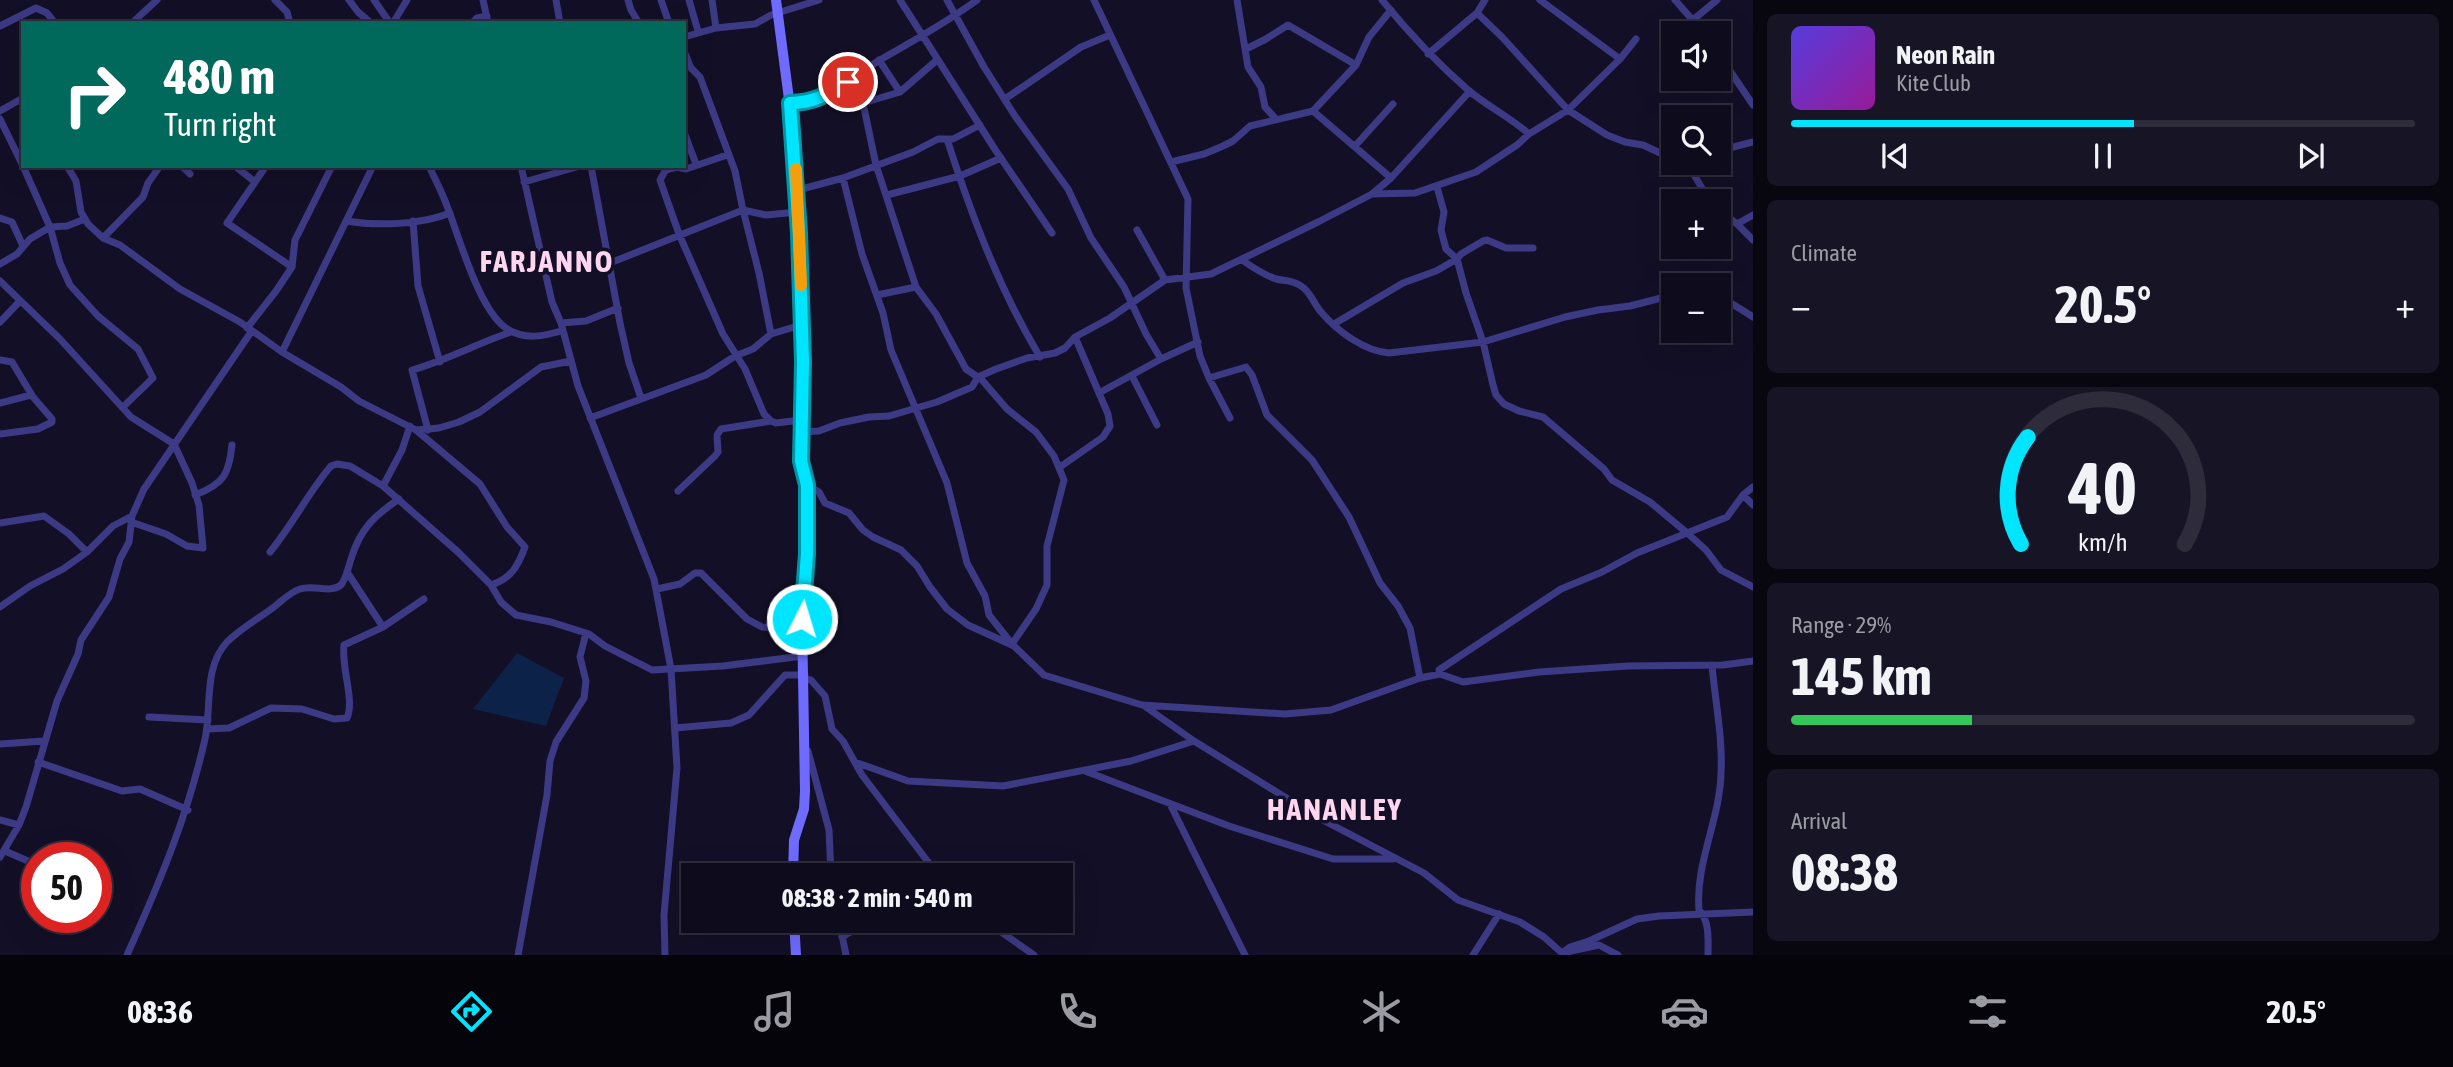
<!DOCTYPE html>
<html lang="en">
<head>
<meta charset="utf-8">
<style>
	body { margin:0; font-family:"Asap Condensed",sans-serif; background:#171425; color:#f1f3f6; height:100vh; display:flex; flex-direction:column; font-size:26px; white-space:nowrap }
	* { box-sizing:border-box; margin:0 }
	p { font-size:23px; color:#9b9ba3 }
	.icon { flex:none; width:38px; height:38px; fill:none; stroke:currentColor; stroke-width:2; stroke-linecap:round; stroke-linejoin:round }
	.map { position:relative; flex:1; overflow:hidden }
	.panel { display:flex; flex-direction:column; gap:14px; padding:14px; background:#08060f; width:700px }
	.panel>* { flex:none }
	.guide { position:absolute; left:21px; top:21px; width:665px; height:147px; border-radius:0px; box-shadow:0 7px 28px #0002,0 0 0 2px #2e2b3b; background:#00695c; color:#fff; overflow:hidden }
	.tools { position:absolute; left:1661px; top:21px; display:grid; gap:14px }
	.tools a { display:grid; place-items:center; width:70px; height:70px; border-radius:0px; background:#0e0b1c; box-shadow:0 7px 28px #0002,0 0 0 2px #2e2b3b; font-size:35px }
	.speed { position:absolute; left:21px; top:842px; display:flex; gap:14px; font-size:35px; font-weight:700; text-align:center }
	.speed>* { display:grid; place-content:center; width:91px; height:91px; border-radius:50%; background:#0e0b1c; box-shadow:0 7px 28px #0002,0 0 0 2px #2e2b3b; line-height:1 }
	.speed .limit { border:10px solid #d22; background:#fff; color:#111 }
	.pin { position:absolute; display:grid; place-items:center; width:60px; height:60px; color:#fff; margin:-30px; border:4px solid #fff; border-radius:50%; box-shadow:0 2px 7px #0007 }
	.me { position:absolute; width:77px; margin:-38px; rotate:5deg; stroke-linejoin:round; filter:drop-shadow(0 0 5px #0008) }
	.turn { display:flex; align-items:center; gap:24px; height:147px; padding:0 28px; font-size:32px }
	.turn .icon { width:91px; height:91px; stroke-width:2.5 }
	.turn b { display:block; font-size:49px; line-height:60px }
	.big { font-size:52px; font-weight:700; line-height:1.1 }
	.panel .widget { flex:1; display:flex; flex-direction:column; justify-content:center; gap:10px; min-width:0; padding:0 24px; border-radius:10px; background:#171425 }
	.panel .dial { align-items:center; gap:0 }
	.dial svg { height:182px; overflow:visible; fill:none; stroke:#2e2b3b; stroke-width:7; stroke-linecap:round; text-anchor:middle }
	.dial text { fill:#f1f3f6; stroke:none }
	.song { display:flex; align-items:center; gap:21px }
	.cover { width:84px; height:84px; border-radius:10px; background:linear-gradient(135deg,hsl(250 70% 55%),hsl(300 70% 35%)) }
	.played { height:7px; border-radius:4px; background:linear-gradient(90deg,#00e5ff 55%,#2e2b3b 55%) }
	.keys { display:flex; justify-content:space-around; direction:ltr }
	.heat { display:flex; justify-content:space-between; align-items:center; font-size:38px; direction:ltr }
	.charge { height:10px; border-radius:5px; background:linear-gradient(90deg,#34c759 29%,#2e2b3b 0) }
	.trip { position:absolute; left:681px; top:863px; width:392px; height:70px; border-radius:0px; background:#0e0b1c; box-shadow:0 7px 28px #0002,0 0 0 2px #2e2b3b; font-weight:700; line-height:70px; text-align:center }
	.menu { display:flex; height:112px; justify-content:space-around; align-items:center; background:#06040b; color:#9b9ba3 }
	.menu .icon { width:49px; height:49px }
	.menu .active { color:#00e5ff }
	.menu b { font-size:32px; color:#f1f3f6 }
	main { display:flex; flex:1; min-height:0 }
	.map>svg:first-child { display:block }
</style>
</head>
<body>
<main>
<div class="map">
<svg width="1753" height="955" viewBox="0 0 1753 955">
	<rect width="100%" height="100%" fill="#130f26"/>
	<path fill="#0c2248" d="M517,653l47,25 -18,48 -73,-17z"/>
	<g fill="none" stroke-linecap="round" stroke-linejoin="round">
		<path stroke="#3d3a85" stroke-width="7" d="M275,0l12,12 3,11
			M349,0l9,12 13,11
			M374,0l16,23
			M483,0l5,23
			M556,0l4,23
			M628,0l3,10 8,13
			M661,0l8,23
			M689,0l9,31
			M712,0l4,28
			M900,0l96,151 56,82
			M947,0l37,67 31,49 53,73 23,49 33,49 22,47 15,25
			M1094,0l94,199 -2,89 14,68 9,22 21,40
			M1237,0l11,67 13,20 4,20 10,11
			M1382,0c27,33 54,62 86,90 19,16 42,27 61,44
			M1540,0l80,59
			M1675,0l29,33
			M1477,13l25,24 66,73 39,25 18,7 18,3 30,14
			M1694,19l23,-19
			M132,23l25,-23
			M393,23l14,-23
			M472,23l5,-5 10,-2
			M0,26l36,-18 11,5 8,10
			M684,37l32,-9 39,-4 16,-9 48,-15
			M1246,49l20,-10 22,-14 68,40
			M684,51l7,17 9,9 35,94 8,39 23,5 32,-3
			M1718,53l35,52
			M1428,54l49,-41 8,-13
			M879,60l21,32
			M848,82l7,7 8,14 13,62 40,122 20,27 30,55 16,11 25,29 29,23 18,24 10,24 -17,66v39l-11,24 -24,35
			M1005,99l76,-52 29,-12
			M790,103c26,0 47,-12 69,-27 7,-5 13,-12 21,-16 33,-19 66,-37 97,-60
			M863,103l37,-11 37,-32
			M0,111l23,-13
			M1313,111l43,-46 13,-28 22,-27
			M0,119l23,47
			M684,132l12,32
			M947,139c24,75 52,150 93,218
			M1355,146l38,-42
			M1718,151l35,-9
			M727,155l-41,14 -9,-2 -8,2 -4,2 -5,9 19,54 44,100 22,35 19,45 7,7 5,2 25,-3
			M1171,162l33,-8 19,-8 10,-5 17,-15 63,-15 78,67
			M1681,163l13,12 16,26
			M23,166l27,61 10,36 10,22 28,31 40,33 15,29 -30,29
			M67,166l9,15 5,31 7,12 15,14 17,7 60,44 60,33 42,30 59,35 18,14 57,29 64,54 27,43 18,20c-7,19 -14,32 -34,38
			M182,166l8,8
			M235,166l20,16
			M266,166l-39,57 65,44
			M429,166c6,13 13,26 18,40 12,30 33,109 62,124 17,10 35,6 52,1
			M521,166l31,136 9,21 17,63 76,193 17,90 6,99 -13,147 1,40
			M591,166l29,157 9,40 12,35
			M843,178l19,76 21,59 8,37 56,133 20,80 18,33 4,19 23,29
			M524,182l56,-16
			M1437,187l7,25 -3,18 5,19 11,10 9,34 17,49 82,-25 33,-7 32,-4 43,-11
			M798,190l45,-12 70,-26 25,-13h15l27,-14
			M1372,194l43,-1 61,-21 41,-27 12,-11 39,-24 52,-51 16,-20
			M887,195l73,-19 41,-18
			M1718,209l19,15 16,-9
			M0,218l12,4 11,24
			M346,221c30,5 75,4 104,-8
			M413,221l5,65 22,76
			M1737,224l16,16
			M1137,230l28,50
			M103,238l40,-41 5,-14 12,-17
			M1242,260c10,7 22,15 34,19 9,2 17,1 25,7 10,6 12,17 20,26 16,19 43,39 68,41l94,-11 10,43 3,10 8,9 15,7 24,6 61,52 8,11 38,22 36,30 20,18 15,20 32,17
			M610,263l133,-53 16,63 12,61
			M0,264l17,-10 13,-15 20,-12 17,-1 18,-7
			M0,281l60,58 71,78 43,27 18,39 7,22 4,43 -16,-2 -21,-12 -35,-12
			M877,295l39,-8
			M1718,295l35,22
			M0,322l20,-21
			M561,323l25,-2 32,-13
			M1334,324l69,-41 33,-12 21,-12 4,-5 22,-13 4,-1 19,8h27
			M247,328l29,-37 16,-24 3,-27 37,-74
			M282,352l91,-186
			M0,360l12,2 21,35 19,22v3l-14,7 -38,5
			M1132,376l25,49
			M1209,378l37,-11 6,8 15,40 45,45 37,57 31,66 18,23 12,22 10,50
			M1099,393l62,-34 37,-17
			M0,403l31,-8
			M590,418l116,-43 29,-19 18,-7 18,-15 30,-9
			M416,430l23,-2 20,-6 21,-10 61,-45 30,-6
			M428,430l-16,-60c35,-10 66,-27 99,-38
			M800,432l19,-1 21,-8 29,-6 20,-1 48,-14 35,-15 6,-10 18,-8 31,-11 28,-5 10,-5 10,-11 35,-19 55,-38 46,-6 107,-52 54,-28 19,-16 79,-87
			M1060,467l43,-30 7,-11 -2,-12 -33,-77
			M807,485l12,7 6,11 24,10 14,17 10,7 28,13 16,16 13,21 17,22 21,16 46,21 30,29 98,30 143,9 46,-4 89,-32 20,-4 23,8 76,-10 89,-6 95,-1 30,-4
			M383,486l19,-36 8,-24
			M678,491l37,-35 3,-4 -1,-17 4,-6 50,-8
			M195,495c29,-11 34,-21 37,-50
			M1743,495l10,10
			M0,523l44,-7 25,18 18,18
			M270,552c23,-28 38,-59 61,-86l6,-2 13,2 33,20 75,66 33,33 10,17 15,13 35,7 38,12 16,12 47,24 71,-4 80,-10
			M347,572l36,55
			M657,589l23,-5 15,-11h6l46,46 15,8 41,4
			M0,607l30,-21 33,-17 24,-17 26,-26 19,-10
			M1440,674l-1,-4 122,-81 41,-17 35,-19 90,-36 16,-22 10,-8
			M805,679l6,1 14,16 7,33 11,12 19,34 76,100
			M1143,705l51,36 123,76 107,56 34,27 62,22 24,15 18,16 37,-8 19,10
			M149,717l59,3
			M675,728l56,-5 18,-8 36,-40h20
			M207,729l22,-1 42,-20 31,1 32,10 13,-1c8,-18 -6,-50 -3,-73l39,-18 41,-28
			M0,744l44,-3
			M808,751l21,79 2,45
			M38,762l84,29 18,-2 48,21
			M855,762l53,19 95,5 128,-25 63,-20
			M1085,771l144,55 104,33h60
			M1170,804l75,151
			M0,820l19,5
			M5,851l32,14
			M0,857l19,-32 7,-18 31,-106 21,-47 3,-14 28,-43 11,-38 9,-17 3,-26 12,-27 107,-157
			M96,891l4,2
			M839,920l7,35
			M984,920l50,35
			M842,937l28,-17
			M1562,953l8,-6 19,-6 48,-22 22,-3 94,-4
			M127,955c32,-71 61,-140 78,-216 7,-32 -2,-71 22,-97 14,-14 31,-23 47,-35 8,-6 16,-15 26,-18 14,-5 30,5 41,-4 6,-8 7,-17 10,-26 9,-30 23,-43 48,-60
			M518,955l29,-160 3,-34 6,-19 28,-44 2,-17 -6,-24 6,-24
			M1473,955l26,-41
			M1708,955c0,-14 2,-34 -9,-45 -4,-47 21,-90 22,-137 2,-34 -6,-73 -9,-108"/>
		<path stroke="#6f6bff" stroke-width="10" d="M776,0l16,122 7,112 4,128 -2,86 6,37v41l-5,93 3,172 -1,18 -10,31 -1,35
			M794,920l2,35"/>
	</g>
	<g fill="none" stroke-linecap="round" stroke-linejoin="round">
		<g stroke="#0095a6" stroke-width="18">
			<path id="route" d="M802,619l5,-65v-69l-6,-24 2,-99 -4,-129 -9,-130c24,0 38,-9 58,-21"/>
		</g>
		<use href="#route" stroke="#00e5ff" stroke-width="12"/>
		<path stroke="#f59e0b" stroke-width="12" d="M796,169l5,116"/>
	</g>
	<g text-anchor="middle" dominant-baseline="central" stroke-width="7" stroke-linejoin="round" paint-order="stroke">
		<g font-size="30" font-weight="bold" letter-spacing="2" fill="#ffd6f0" stroke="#130f26">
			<text x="547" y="261">FARJANNO</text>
			<text x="1335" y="809">HANANLEY</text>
		</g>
	</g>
</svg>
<div class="tools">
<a><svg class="icon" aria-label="sound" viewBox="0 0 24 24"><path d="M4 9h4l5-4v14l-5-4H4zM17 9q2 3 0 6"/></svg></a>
<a><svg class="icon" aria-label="search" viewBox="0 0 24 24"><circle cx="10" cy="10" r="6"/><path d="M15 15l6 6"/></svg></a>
<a>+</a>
<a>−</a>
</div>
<div class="speed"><div class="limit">50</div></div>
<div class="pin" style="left:848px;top:82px;background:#d93025"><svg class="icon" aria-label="arrive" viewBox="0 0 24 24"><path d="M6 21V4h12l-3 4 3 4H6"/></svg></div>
<svg class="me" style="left:802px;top:619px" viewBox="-20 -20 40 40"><circle r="17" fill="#00e5ff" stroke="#fff" stroke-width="3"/><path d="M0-11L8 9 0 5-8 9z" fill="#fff"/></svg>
<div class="trip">08:38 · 2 min · 540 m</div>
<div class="guide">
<div class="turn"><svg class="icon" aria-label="right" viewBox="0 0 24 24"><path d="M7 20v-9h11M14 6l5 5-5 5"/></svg><div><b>480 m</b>Turn right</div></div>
</div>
</div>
<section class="panel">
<div class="widget">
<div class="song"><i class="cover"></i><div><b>Neon Rain</b><p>Kite Club</p></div></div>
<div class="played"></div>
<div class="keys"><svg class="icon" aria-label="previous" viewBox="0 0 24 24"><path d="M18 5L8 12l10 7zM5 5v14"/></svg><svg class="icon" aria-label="pause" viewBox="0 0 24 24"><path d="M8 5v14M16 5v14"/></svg><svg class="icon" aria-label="next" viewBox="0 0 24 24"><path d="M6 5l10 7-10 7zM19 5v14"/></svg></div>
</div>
<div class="widget"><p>Climate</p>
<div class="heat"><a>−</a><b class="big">20.5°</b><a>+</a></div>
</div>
<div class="widget dial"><svg viewBox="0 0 100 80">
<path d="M14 69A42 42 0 1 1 86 69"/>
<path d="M14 69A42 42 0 0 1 17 22" stroke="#00e5ff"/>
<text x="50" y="56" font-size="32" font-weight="700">40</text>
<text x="50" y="72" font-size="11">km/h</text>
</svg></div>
<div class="widget"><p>Range · 29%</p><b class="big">145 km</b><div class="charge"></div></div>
<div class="widget"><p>Arrival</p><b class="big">08:38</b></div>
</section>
</main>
<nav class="menu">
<b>08:36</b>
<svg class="icon active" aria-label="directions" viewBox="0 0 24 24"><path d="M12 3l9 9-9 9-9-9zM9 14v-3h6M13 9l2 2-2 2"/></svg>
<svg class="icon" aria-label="music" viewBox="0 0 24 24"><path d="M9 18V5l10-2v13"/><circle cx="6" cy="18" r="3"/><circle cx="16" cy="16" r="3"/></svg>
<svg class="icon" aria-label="phone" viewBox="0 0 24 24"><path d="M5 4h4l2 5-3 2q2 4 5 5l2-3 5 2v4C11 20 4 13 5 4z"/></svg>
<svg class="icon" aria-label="climate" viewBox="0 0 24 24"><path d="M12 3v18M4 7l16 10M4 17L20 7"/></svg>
<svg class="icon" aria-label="car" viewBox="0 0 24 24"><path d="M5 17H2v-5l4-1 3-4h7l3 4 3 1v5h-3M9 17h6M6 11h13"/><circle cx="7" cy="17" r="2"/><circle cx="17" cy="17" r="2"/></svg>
<svg class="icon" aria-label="filters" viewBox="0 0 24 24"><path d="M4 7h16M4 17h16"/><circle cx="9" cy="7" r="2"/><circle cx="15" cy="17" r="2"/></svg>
<b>20.5°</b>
</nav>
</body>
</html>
